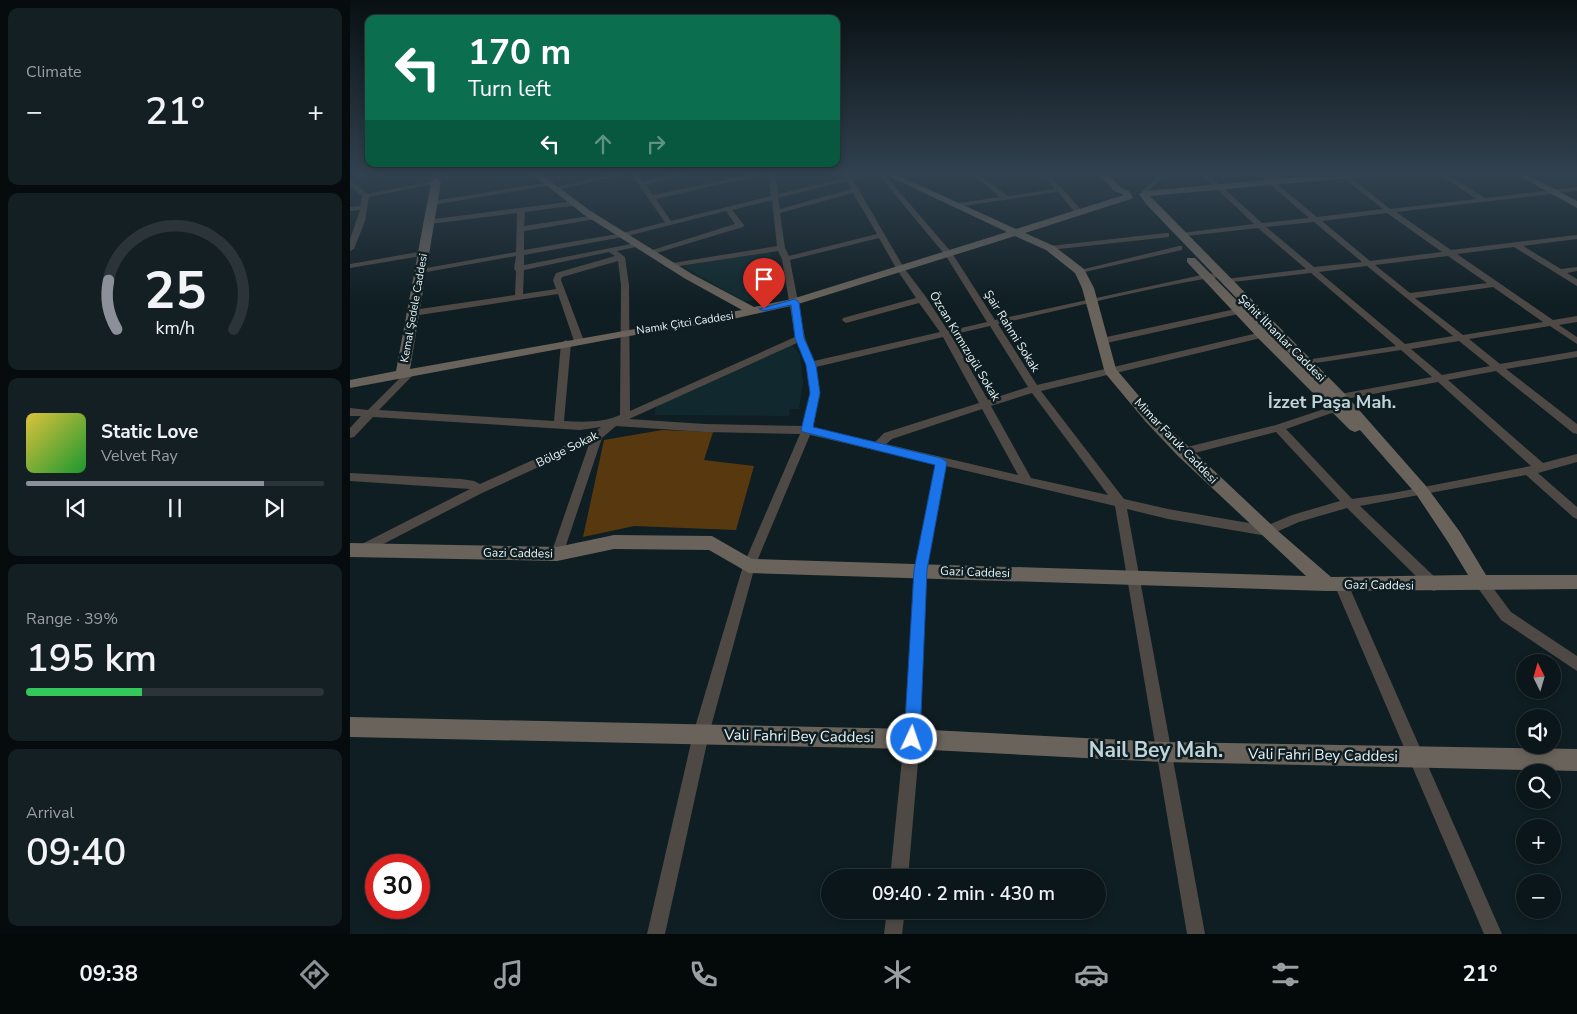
<!DOCTYPE html>
<html lang="en">
<head>
<meta charset="utf-8">
<style>
	body { margin:0; font-family:"Nunito Sans",sans-serif; background:#141f23; color:#f1f3f6; height:100vh; display:flex; flex-direction:column; font-size:19px; white-space:nowrap }
	* { box-sizing:border-box; margin:0 }
	p { font-size:16px; color:#9a9fa2 }
	.icon { flex:none; width:28px; height:28px; fill:none; stroke:currentColor; stroke-width:2; stroke-linecap:round; stroke-linejoin:round }
	.map { position:relative; flex:1; overflow:hidden }
	.drawer { display:flex; flex-direction:column; gap:8px; padding:8px; background:#060c0e; width:350px }
	.drawer>* { flex:none }
	.guide { position:absolute; left:15px; top:15px; width:475px; height:152px; border-radius:10px; box-shadow:0 2px 8px #0003,0 0 0 1px #2b3539; background:#0b6e4f; color:#fff; overflow:hidden }
	.needle { width:32px; rotate:355deg }
	.controls { position:absolute; left:1166px; top:654px; display:grid; gap:10px }
	.controls a { display:grid; place-items:center; width:45px; height:45px; border-radius:50%; background:#0b161a; box-shadow:0 2px 8px #0003,0 0 0 1px #2b3539; font-size:25px }
	.speed { position:absolute; left:15px; top:854px; display:flex; gap:10px; font-size:25px; font-weight:700; text-align:center }
	.speed>* { display:grid; place-content:center; width:65px; height:65px; border-radius:50%; background:#0b161a; box-shadow:0 2px 8px #0003,0 0 0 1px #2b3539; line-height:1 }
	.speed .limit { border:8px solid #d22; background:#fff; color:#111 }
	.pin { position:absolute; display:grid; place-items:center; width:42px; height:42px; color:#fff; margin:-51px -21px; border-radius:50% 50% 50% 0; rotate:-45deg; box-shadow:0 0 5px #0007 }
	.pin .icon { rotate:45deg }
	.me { position:absolute; width:55px; margin:-28px; rotate:3deg; stroke-linejoin:round; filter:drop-shadow(0 0 4px #0008) }
	.turn { display:flex; align-items:center; gap:18px; height:105px; padding:0 20px; font-size:22px }
	.turn .icon { width:65px; height:65px; stroke-width:2.5 }
	.turn b { display:block; font-size:35px; line-height:42px }
	.lanes { display:flex; align-items:center; height:48px; padding:0 20px; background:#0003; justify-content:center; gap:25px; direction:ltr }
	.lanes .off { opacity:.35 }
	.big { font-size:38px; font-weight:600; line-height:1.1 }
	.drawer .widget { flex:1; display:flex; flex-direction:column; justify-content:center; gap:8px; min-width:0; padding:0 18px; border-radius:10px; background:#141f23 }
	.drawer .dial { align-items:center; gap:0 }
	.dial svg { height:130px; overflow:visible; fill:none; stroke:#2b3539; stroke-width:7; stroke-linecap:round; text-anchor:middle }
	.dial text { fill:#f1f3f6; stroke:none }
	.song { display:flex; align-items:center; gap:15px }
	.cover { width:60px; height:60px; border-radius:8px; background:linear-gradient(135deg,hsl(50 70% 55%),hsl(130 70% 35%)) }
	.played { height:5px; border-radius:2px; background:linear-gradient(90deg,#8c9099 80%,#2b3539 80%) }
	.keys { display:flex; justify-content:space-around; direction:ltr }
	.heat { display:flex; justify-content:space-between; align-items:center; font-size:28px; direction:ltr }
	.charge { height:8px; border-radius:4px; background:linear-gradient(90deg,#34c759 39%,#2b3539 0) }
	.trip { position:absolute; left:471px; top:869px; width:285px; height:50px; border-radius:25px; background:#0b161a; box-shadow:0 2px 8px #0003,0 0 0 1px #2b3539; font-weight:600; line-height:50px; text-align:center }
	.menu { display:flex; height:80px; justify-content:space-around; align-items:center; background:#04090a; color:#9a9fa2 }
	.menu .icon { width:35px; height:35px }
	.menu .active { color:#8c9099 }
	.menu b { font-size:22px; color:#f1f3f6 }
	main { display:flex; flex:1; min-height:0 }
	.map>svg:first-child { display:block }
</style>
</head>
<body>
<main>
<section class="drawer">
<div class="widget"><p>Climate</p>
<div class="heat"><a>−</a><b class="big">21°</b><a>+</a></div>
</div>
<div class="widget dial"><svg viewBox="0 0 100 80">
<path d="M14 69A42 42 0 1 1 86 69"/>
<path d="M14 69A42 42 0 0 1 9 39" stroke="#8c9099"/>
<text x="50" y="56" font-size="32" font-weight="700">25</text>
<text x="50" y="72" font-size="11">km/h</text>
</svg></div>
<div class="widget">
<div class="song"><i class="cover"></i><div><b>Static Love</b><p>Velvet Ray</p></div></div>
<div class="played"></div>
<div class="keys"><svg class="icon" aria-label="previous" viewBox="0 0 24 24"><path d="M18 5L8 12l10 7zM5 5v14"/></svg><svg class="icon" aria-label="pause" viewBox="0 0 24 24"><path d="M8 5v14M16 5v14"/></svg><svg class="icon" aria-label="next" viewBox="0 0 24 24"><path d="M6 5l10 7-10 7zM19 5v14"/></svg></div>
</div>
<div class="widget"><p>Range · 39%</p><b class="big">195 km</b><div class="charge"></div></div>
<div class="widget"><p>Arrival</p><b class="big">09:40</b></div>
</section>
<div class="map">
<svg width="1227" height="934" viewBox="0 0 1227 934">
	<rect width="100%" height="100%" fill="#0f1e22"/>
	<path fill="#11292e" d="M420,251l11,43 -37,8 -61,-36z
		M441,344l9,10 3,29 -4,26h-9l-1,7 -135,-1 3,-11z"/>
	<path fill="#58390f" d="M312,430l51,2 -9,28 50,6 -18,64 -102,-4 -51,11 21,-97z"/>
	<g fill="none" stroke-linecap="round" stroke-linejoin="round">
		<path fill="#4e4945" fill-rule="evenodd" d="M85,174h6l-3,9 -69,14 -4,24 -11,28 -4,2v-12l10,-29 -10,1v-4l10,-1 2,-10 -12,-10v-6l17,14 66,-13z
			M264,174h11l-69,16 -3,-2z
			M281,174h6l6,8 31,-8h10l-39,11 8,10 101,-21h11l-109,25 15,22 100,-25 -2,-22h6l3,20 67,-16 -2,-4h6l2,2 20,-2 -18,6 51,88 22,29 22,34 39,-9 -41,-66 -68,-82h6l68,79 43,67 211,-46 17,-1v4c-6,1 -13,1 -19,2 -69,12 -138,30 -206,45l39,61 225,-53 3,1v4l-224,54 83,108 44,10 98,17 26,-11 48,-14 -64,-69 -93,24 -4,-1 -2,-3 2,-3 97,-24 66,-22 4,1 1,2 -1,2 -60,21 66,70 41,-6 138,-27 -93,-84 -98,18 -4,-1 -1,-2 5,-3 92,-17 -31,-27 -98,15 -2,-2 2,-2 3,-1 90,-14 -85,-73 -88,10v-4h3l80,-10 -48,-41 -80,9v-4h3l73,-9 -53,-50h7l54,49 47,-5 -51,-44h7l52,43 66,-8 -42,-33v-2h5l44,35 86,-10 -37,-25h7l39,24 92,-11v4l-181,21 55,38 126,-15v4l-54,7 38,23 16,-2v4l-10,2 10,6v7l-63,-39 -57,7 96,66 24,-4v6l-18,3 18,12v7l-27,-18 -81,13 31,25 77,-13v6l-71,12 71,55v10l-4,-1 -77,-62 -48,9 95,83 34,-9v8l-39,11 39,34v12l-4,-2 -47,-42 -166,31 79,75 2,4 -2,4 -5,2 -5,-2 -82,-81 -48,14 -32,14 -99,-17 -41,-10 78,425h-18l-72,-428 -169,-40 -19,104 -7,169 -12,139h-18l14,-139 11,-169 20,-106 -125,-29 -55,131 -46,168 -44,200h-18l46,-200 50,-168 57,-132 -95,-2 -89,-6 -14,12 -39,116 -2,4 -4,1 -4,-1 -2,-4 38,-110 -107,49 -120,62 -4,-1 -2,-4 2,-4 112,-57 -120,-8v-8l111,6 13,2 6,3 113,-51 8,-6 -21,3 -207,-13 -19,20 -4,1v-10l11,-12h-11v-8l18,2 39,-39h6l2,2 -2,2 -34,35 175,11 7,-78 5,-3 5,3 -7,78c18,1 39,2 56,-6l1,-130 -3,-24 -56,16 -1,3 23,61 -2,2h-6l-2,-2 -16,-47 -145,22 -4,-3 4,-3 102,-15 1,-24 -2,-2 2,-13 -95,17 -4,-2 4,-2 95,-17 1,-39 -87,11h-3v-4l148,-19h3v4l-53,7 -1,14 72,-11 4,2 -4,2 -72,12v19l99,-17 42,-11zM497,181l4,8 -71,20 -2,-11zM503,193l24,41 -88,22 -4,-8 -5,-35zM422,200l5,46 -104,17 -4,2 4,2 105,-16 4,8 13,78 -165,74 -1,-126 -4,-28 -8,-6 24,-5v-4l-117,23v-10l99,-18 103,-26 9,13 -89,28 7,2 90,-27 1,-2 -12,-15zM1037,213l55,39 -72,9 -48,-40zM964,222l48,40 -48,5 -48,-40zM529,238l17,30 20,30 -73,20 -1,2 4,3 73,-20 21,29 -126,29 -9,-23 -15,-78zM259,252l6,4 -59,17 -3,7 3,9 -33,5 1,-24zM1098,256l39,27 -77,10 -35,-28zM1017,266l86,70 -48,8 -86,-72zM1143,287l50,35 -80,13 -48,-37zM640,326l38,61 -40,13 -37,-65zM593,337l36,66 -95,30 -9,9 -62,-14 7,-35 -4,-26zM1109,341l31,25 -48,9 -31,-26zM447,343l9,22 4,28 -7,33 -98,-2 -76,-5zM682,393l76,102 -77,-17 -40,-72zM632,409l36,66 -132,-31 6,-5z
			M622,174h7l29,22 47,-7 -12,-15h6l35,39 -7,2 -19,-23 -102,15 -1,-2 4,-2 41,-6z
			M810,174h7l-22,20h-4v-2z
			M200,182l2,1v2l-119,20 -4,-2 4,-2z
			M816,233h3v4l-119,13 -4,-2 4,-2z
			M829,246h3v4l-102,23 -4,-2z
			M74,251l4,2 -1,2 -77,13v-4z
			M890,308l4,3 -1,2 -141,31 -5,-3 5,-3z
			M991,578l5,2 2,4 154,350h-18l-150,-350 2,-4z
			M1132,578l5,2 24,32 66,44v15l-76,-51 -26,-36 2,-4z
			M537,910h18l-3,24h-18z"/>
		<path fill="#6a635b" fill-rule="evenodd" d="M182,174h9l48,36 103,64 62,33 38,-8 215,-67 -123,-58h11l121,55 108,-34 -10,-4 -15,-17h9l12,13 9,4 4,6 -2,2 -106,34 29,13 30,23 10,19 22,81 40,47 122,115 53,46 137,-2 -20,-33 -32,-48 -56,-64 -5,2 -5,-2 -92,-92 -71,-76v-4h8l128,130 -177,-184 -7,-10 5,-3 190,-17h30l-4,3 -210,19 195,198 81,92 34,46 26,43h91v14l-250,2 -578,-18 -40,-23 -95,-1 -57,12 -207,-4v-14l207,4 57,-12 98,1 40,23 554,17 -128,-120 -32,-34 -41,-49 -23,-85 -7,-15 -29,-23 -31,-14 -220,69 -71,16 -101,16 -273,51v-8l46,-9 35,-189 5,-3 5,3 -31,187 332,-59 -58,-32 -101,-64z
			M1166,174h10l51,27v7z
			M0,717l562,12 251,13 414,7v22l-414,-9 -251,-13 -562,-12z"/>
	</g>
	<linearGradient id="sky" x2="0" y2="1"><stop stop-color="#081013"/><stop offset="0.57" stop-color="#31414f"/><stop offset="1" stop-color="#31414f" stop-opacity="0"/></linearGradient>
	<rect width="1227" height="304" fill="url(#sky)"/>
	<path fill="#1a73e8" stroke="#114b97" d="M445,299l4,3 5,36 12,27 4,28 -7,34 128,31 6,4 -20,108 -7,169 -3,6 -5,2 -6,-2 -2,-6 10,-169 21,-105 -132,-33 -2,-2 9,-37 -4,-28 -11,-27 -4,-33 -27,6 -5,-2z"/>
	<g text-anchor="middle" dominant-baseline="central" stroke-width="5" stroke-linejoin="round" paint-order="stroke">
		<g font-size="11" fill="#eaf4f6" stroke="#0f1e22">
			<text transform="translate(64 308) rotate(-80)">Kemal Şedele Caddesi</text>
			<text transform="translate(335 323) rotate(-9)">Namık Çitci Caddesi</text>
		</g>
		<g font-size="12" fill="#eaf4f6" stroke="#0f1e22">
			<text transform="translate(662 331) rotate(58)">Şair Rahmi Sokak</text>
			<text transform="translate(932 338) rotate(45)">Şehit İlhanlar Caddesi</text>
			<text transform="translate(615 346) rotate(59)">Özcan Kırmızıgül Sokak</text>
			<text transform="translate(826 441) rotate(46)">Mimar Faruk Caddesi</text>
			<text transform="translate(217 449) rotate(-26)">Bölge Sokak</text>
			<text transform="translate(168 553) rotate(1)">Gazi Caddesi</text>
			<text transform="translate(625 572) rotate(2)">Gazi Caddesi</text>
			<text transform="translate(1029 585) rotate(1)">Gazi Caddesi</text>
		</g>
		<g font-size="15" fill="#eaf4f6" stroke="#0f1e22">
			<text transform="translate(449 736) rotate(1)">Vali Fahri Bey Caddesi</text>
			<text transform="translate(973 755) rotate(1)">Vali Fahri Bey Caddesi</text>
		</g>
		<g font-size="18" font-weight="bold" fill="#c1d4d9" stroke="#0f1e22">
			<text x="982" y="402">İzzet Paşa Mah.</text>
		</g>
		<g font-size="21" font-weight="bold" fill="#c1d4d9" stroke="#0f1e22">
			<text x="806" y="750">Nail Bey Mah.</text>
		</g>
	</g>
</svg>
<div class="controls">
<a><svg class="needle" viewBox="-14 -14 28 28"><path d="M0-13l5 13h-10z" fill="#e53935"/><path d="M0 13l5-13h-10z" fill="#9a9fa2"/></svg></a>
<a><svg class="icon" aria-label="sound" viewBox="0 0 24 24"><path d="M4 9h4l5-4v14l-5-4H4zM17 9q2 3 0 6"/></svg></a>
<a><svg class="icon" aria-label="search" viewBox="0 0 24 24"><circle cx="10" cy="10" r="6"/><path d="M15 15l6 6"/></svg></a>
<a>+</a>
<a>−</a>
</div>
<div class="speed"><div class="limit">30</div></div>
<div class="pin" style="left:414px;top:309px;background:#d93025"><svg class="icon" aria-label="arrive" viewBox="0 0 24 24"><path d="M6 21V4h12l-3 4 3 4H6"/></svg></div>
<svg class="me" style="left:562px;top:739px" viewBox="-20 -20 40 40"><circle r="17" fill="#1a73e8" stroke="#fff" stroke-width="3"/><path d="M0-11L8 9 0 5-8 9z" fill="#fff"/></svg>
<div class="trip">09:40 · 2 min · 430 m</div>
<div class="guide">
<div class="turn"><svg class="icon" aria-label="left" viewBox="0 0 24 24"><path d="M17 20v-9H6M10 6l-5 5 5 5"/></svg><div><b>170 m</b>Turn left</div></div>
<div class="lanes"><svg class="icon" aria-label="left" viewBox="0 0 24 24"><path d="M17 20v-9H6M10 6l-5 5 5 5"/></svg><svg class="icon off" aria-label="ahead" viewBox="0 0 24 24"><path d="M12 20V5M6 11l6-6 6 6"/></svg><svg class="icon off" aria-label="right" viewBox="0 0 24 24"><path d="M7 20v-9h11M14 6l5 5-5 5"/></svg></div>
</div>
</div>
</main>
<nav class="menu">
<b>09:38</b>
<svg class="icon active" aria-label="directions" viewBox="0 0 24 24"><path d="M12 3l9 9-9 9-9-9zM9 14v-3h6M13 9l2 2-2 2"/></svg>
<svg class="icon" aria-label="music" viewBox="0 0 24 24"><path d="M9 18V5l10-2v13"/><circle cx="6" cy="18" r="3"/><circle cx="16" cy="16" r="3"/></svg>
<svg class="icon" aria-label="phone" viewBox="0 0 24 24"><path d="M5 4h4l2 5-3 2q2 4 5 5l2-3 5 2v4C11 20 4 13 5 4z"/></svg>
<svg class="icon" aria-label="climate" viewBox="0 0 24 24"><path d="M12 3v18M4 7l16 10M4 17L20 7"/></svg>
<svg class="icon" aria-label="car" viewBox="0 0 24 24"><path d="M5 17H2v-5l4-1 3-4h7l3 4 3 1v5h-3M9 17h6M6 11h13"/><circle cx="7" cy="17" r="2"/><circle cx="17" cy="17" r="2"/></svg>
<svg class="icon" aria-label="filters" viewBox="0 0 24 24"><path d="M4 7h16M4 17h16"/><circle cx="9" cy="7" r="2"/><circle cx="15" cy="17" r="2"/></svg>
<b>21°</b>
</nav>
</body>
</html>
